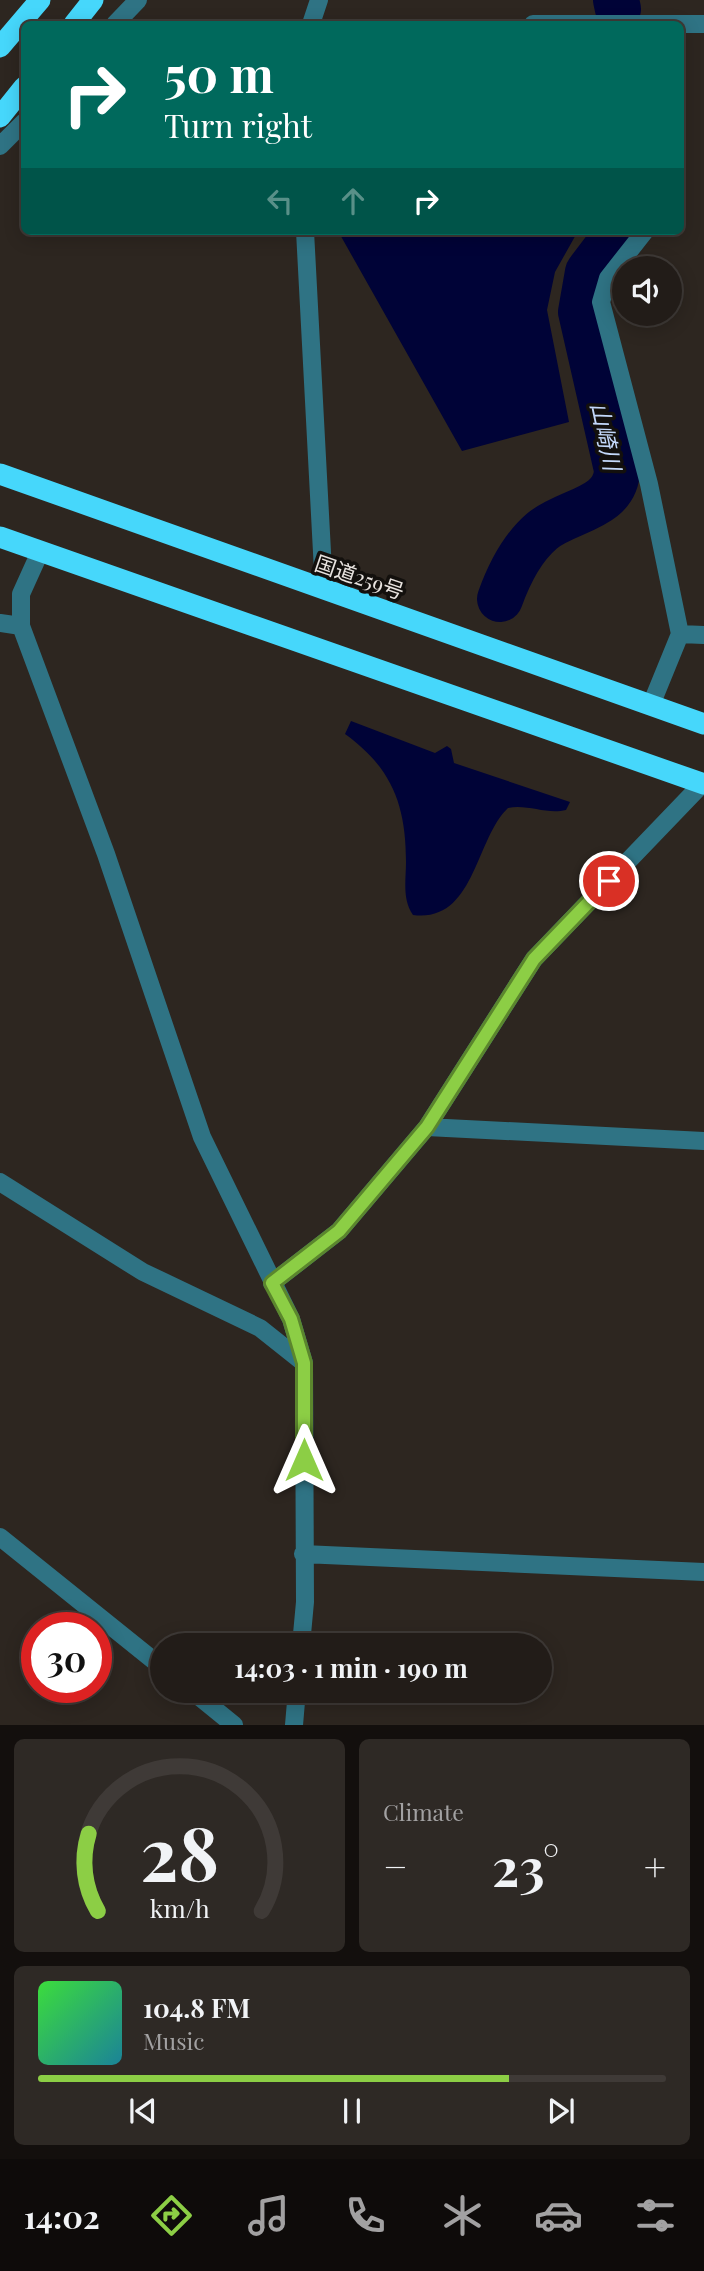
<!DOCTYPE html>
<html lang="en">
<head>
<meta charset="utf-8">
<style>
	body { margin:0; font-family:"Playfair Display","Noto Sans JP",serif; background:#2e2925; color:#f1f3f6; height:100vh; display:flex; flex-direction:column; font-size:26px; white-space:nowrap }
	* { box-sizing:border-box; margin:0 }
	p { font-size:23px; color:#a2a1a2 }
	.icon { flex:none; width:38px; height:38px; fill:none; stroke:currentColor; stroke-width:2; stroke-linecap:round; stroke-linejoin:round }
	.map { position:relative; height:1725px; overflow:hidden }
	.panel { display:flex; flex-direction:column; gap:14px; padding:14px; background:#130f0d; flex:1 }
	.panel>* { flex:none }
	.guide { position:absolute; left:21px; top:21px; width:663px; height:214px; border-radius:10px; box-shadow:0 4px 18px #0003,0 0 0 2px #3f3a37; background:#00695c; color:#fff; overflow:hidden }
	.buttons { position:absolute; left:612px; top:256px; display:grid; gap:14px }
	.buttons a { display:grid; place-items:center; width:70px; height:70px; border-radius:50%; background:#221c18; box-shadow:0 4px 18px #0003,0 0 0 2px #3f3a37; font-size:35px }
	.speed { position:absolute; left:21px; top:1612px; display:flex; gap:14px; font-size:35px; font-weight:700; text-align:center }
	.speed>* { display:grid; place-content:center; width:91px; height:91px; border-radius:50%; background:#221c18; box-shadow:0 4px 18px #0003,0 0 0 2px #3f3a37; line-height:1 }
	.speed .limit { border:10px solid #d22; background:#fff; color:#111 }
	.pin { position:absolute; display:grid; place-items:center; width:60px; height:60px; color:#fff; margin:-30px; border:4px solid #fff; border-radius:50%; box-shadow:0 2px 7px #0007 }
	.me { position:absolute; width:77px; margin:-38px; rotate:0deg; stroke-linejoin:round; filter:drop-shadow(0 0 5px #0008) }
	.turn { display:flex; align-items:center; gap:24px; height:147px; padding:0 28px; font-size:32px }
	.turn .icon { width:91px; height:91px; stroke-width:2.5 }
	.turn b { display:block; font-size:49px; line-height:60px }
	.lanes { display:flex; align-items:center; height:66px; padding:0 28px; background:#0003; justify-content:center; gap:35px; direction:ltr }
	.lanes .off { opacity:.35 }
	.big { font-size:52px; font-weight:700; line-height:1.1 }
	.panel .card { flex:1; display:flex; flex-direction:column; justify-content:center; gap:10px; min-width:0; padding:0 24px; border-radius:10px; background:#2e2925 }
	.panel .dial { align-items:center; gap:0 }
	.dial svg { height:182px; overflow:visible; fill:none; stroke:#3f3a37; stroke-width:7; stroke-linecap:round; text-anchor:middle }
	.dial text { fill:#f1f3f6; stroke:none }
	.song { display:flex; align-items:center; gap:21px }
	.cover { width:84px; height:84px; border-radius:10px; background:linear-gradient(135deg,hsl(120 70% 55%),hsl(190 70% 35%)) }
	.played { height:7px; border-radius:4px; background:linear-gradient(90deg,#8cce45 75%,#3f3a37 75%) }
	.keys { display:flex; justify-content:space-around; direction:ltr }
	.heat { display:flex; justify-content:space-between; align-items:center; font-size:38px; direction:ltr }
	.panel .tiles { flex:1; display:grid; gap:14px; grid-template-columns:1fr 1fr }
	.card:last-child { grid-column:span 2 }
	.trip { position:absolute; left:150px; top:1633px; width:402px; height:70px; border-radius:35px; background:#221c18; box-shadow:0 4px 18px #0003,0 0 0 2px #3f3a37; font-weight:700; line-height:70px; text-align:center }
	.menu { display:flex; height:112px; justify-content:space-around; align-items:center; background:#0e0b0a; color:#a2a1a2 }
	.menu .icon { width:49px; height:49px }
	.menu .selected { color:#8cce45 }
	.menu b { font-size:32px; color:#f1f3f6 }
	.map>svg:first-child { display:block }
</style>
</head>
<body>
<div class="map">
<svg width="704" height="1725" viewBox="0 0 704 1725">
	<rect width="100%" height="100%" fill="#2d2620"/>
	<path fill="#000337" d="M338,231h240l-23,41 -8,38 22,112 -107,29z
		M351,721l84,32 12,-7 4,3 3,14 116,39 -4,8c-19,5 -38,-6 -58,-2 -33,31 -33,115 -95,107 -11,-16 -7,-35 -7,-53 0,-57 -14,-94 -61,-128z"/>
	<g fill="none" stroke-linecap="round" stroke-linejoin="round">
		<path stroke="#000337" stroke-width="46" d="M616,0l2,9
			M500,599c9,-25 22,-51 42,-68 25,-21 74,-22 75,-61l-36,-158 7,-40 31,-41"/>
		<path stroke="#2f7384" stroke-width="18" d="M115,24l23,-24
			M311,24l8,-24
			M533,24h171
			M0,146l24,-24
			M305,231l19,359
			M645,231l-37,47 -7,24 48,182 31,150 -29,71
			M40,552l-19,42v32l85,228 96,283 89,182 13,44 1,239 -4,43
			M0,623l21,3
			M680,634l24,1
			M427,1127l277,14
			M0,1182l143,90 117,56 44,35
			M272,1283l67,-52 88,-104 107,-168 169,-176
			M0,1537l163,131
			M303,1554l401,18
			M191,1690l43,35
			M294,1725l3,-35"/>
		<path stroke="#46d7fb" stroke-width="21" d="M74,24l19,-24
			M0,47l40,-47
			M0,117l24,-30
			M0,474l704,250
			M0,537l704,247"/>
	</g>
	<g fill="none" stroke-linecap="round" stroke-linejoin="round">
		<g stroke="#5b862d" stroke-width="18">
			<path id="route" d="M304,1460v-97l-13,-44 -19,-36 67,-52 88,-104 107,-168 75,-78"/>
		</g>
		<use href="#route" stroke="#8cce45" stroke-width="12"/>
	</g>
	<g text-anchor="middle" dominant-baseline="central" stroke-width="7" stroke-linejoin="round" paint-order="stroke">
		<g font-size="21" fill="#e9e4e0" stroke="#13100d">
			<text transform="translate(360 576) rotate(19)">国道259号</text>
		</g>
		<g font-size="23" font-style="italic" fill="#c4d9fb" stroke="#13100d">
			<text transform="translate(607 436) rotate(78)">山崎川</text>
		</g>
	</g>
</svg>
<div class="buttons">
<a><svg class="icon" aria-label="sound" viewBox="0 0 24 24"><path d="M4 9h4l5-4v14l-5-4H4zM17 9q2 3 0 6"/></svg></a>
</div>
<div class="speed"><div class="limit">30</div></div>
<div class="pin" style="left:609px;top:881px;background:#d93025"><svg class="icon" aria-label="arrive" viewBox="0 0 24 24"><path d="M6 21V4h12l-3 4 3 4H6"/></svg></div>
<svg class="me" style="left:304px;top:1460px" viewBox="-20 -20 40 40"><path d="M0-17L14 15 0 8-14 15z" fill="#8cce45" stroke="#fff" stroke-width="4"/></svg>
<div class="trip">14:03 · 1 min · 190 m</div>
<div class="guide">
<div class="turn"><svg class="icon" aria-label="right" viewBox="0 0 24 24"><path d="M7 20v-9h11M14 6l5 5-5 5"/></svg><div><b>50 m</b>Turn right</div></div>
<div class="lanes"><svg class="icon off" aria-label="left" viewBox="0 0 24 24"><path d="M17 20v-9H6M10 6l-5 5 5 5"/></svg><svg class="icon off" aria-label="ahead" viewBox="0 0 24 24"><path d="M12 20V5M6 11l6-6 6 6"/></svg><svg class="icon" aria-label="right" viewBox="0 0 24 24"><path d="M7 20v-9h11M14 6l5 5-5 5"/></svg></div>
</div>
</div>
<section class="panel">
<div class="tiles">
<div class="card dial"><svg viewBox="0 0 100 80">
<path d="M14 69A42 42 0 1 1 86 69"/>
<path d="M14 69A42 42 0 0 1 10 35" stroke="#8cce45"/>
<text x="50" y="56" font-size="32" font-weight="700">28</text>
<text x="50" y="72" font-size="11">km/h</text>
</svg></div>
<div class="card"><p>Climate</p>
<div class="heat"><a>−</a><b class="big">23°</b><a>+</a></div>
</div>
<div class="card">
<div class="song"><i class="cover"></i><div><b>104.8 FM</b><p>Music</p></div></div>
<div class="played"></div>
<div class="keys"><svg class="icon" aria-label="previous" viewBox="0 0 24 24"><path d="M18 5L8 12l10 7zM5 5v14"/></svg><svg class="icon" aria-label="pause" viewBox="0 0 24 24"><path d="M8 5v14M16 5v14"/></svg><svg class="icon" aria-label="next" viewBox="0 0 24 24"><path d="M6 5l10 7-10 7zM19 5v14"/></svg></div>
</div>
</div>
</section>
<nav class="menu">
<b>14:02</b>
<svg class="icon selected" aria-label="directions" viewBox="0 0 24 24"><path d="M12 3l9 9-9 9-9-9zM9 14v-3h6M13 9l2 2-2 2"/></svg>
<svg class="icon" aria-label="music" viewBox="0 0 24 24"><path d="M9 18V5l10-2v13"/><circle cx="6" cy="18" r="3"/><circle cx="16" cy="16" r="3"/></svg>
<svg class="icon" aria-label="phone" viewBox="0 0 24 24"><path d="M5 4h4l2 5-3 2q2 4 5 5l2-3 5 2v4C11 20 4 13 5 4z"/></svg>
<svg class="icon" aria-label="climate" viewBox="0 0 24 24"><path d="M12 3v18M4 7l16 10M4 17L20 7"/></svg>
<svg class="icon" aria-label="car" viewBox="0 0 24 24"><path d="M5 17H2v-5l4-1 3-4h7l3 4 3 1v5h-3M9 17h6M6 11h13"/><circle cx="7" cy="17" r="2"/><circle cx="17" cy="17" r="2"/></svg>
<svg class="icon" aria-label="filters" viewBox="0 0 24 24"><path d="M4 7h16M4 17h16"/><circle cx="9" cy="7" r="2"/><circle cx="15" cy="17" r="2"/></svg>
</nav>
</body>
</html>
